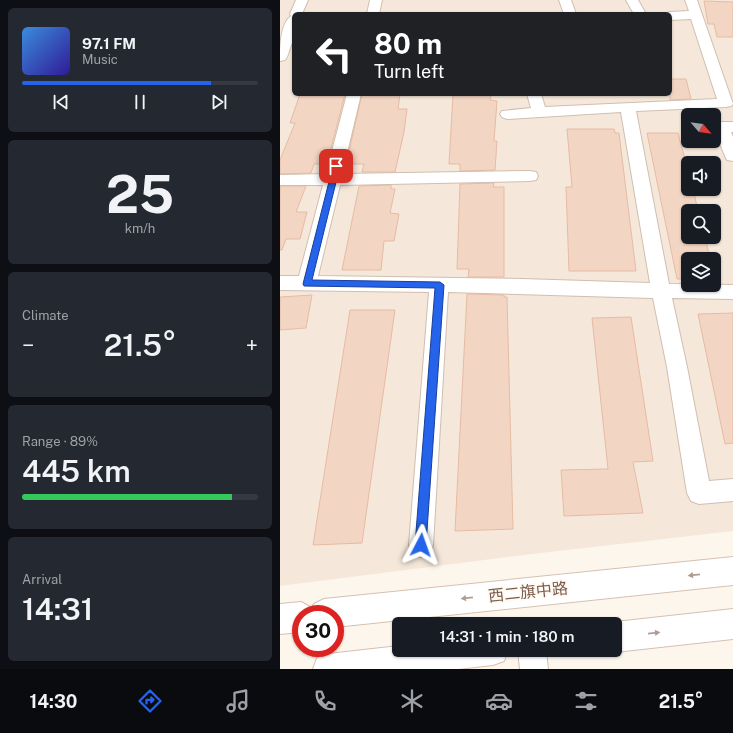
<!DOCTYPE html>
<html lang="en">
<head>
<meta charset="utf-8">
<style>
	body { margin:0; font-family:"Public Sans","Noto Sans SC",sans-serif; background:#242831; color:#f1f3f6; height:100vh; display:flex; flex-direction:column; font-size:15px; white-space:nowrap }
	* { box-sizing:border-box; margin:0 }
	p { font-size:13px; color:#9ea1a6 }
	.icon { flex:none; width:22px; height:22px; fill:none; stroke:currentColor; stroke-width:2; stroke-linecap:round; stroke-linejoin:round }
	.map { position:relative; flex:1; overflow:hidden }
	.details { display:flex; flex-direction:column; gap:8px; padding:8px; background:#0d0f14; width:280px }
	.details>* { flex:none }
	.top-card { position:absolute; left:12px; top:12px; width:380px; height:84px; border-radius:6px; box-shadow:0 1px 3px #0004; background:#202124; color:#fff; overflow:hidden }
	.needle { width:26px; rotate:118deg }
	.tools { position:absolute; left:401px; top:108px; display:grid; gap:8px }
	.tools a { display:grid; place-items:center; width:40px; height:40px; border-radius:6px; background:#171b24; box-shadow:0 1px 3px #0004; font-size:20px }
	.speed { position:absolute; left:12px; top:605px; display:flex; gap:8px; font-size:20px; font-weight:700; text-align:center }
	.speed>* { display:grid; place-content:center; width:52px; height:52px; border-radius:50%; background:#171b24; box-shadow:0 1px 3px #0004; line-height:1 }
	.speed .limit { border:6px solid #d22; background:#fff; color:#111 }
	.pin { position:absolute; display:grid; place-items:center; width:34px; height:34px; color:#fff; margin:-17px; border-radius:8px; box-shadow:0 2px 6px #0006 }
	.me { position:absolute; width:44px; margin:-22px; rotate:4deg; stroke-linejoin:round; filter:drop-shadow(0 0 3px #0008) }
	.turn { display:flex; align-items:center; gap:14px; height:84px; padding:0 16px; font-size:18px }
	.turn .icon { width:52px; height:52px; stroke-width:2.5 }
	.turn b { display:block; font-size:28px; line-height:34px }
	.big { font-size:30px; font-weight:600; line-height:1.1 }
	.details .tile { flex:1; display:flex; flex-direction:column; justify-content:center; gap:6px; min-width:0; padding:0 14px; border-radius:6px; background:#242831 }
	.details .dial { align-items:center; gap:0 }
	.dial b { font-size:52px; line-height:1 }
	.song { display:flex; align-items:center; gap:12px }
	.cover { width:48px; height:48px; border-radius:6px; background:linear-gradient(135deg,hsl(210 70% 55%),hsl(250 70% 35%)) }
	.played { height:4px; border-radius:2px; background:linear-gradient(90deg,#2563eb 80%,#363941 80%) }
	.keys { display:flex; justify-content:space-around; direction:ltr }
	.heat { display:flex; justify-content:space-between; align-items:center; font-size:22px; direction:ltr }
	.charge { height:6px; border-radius:3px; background:linear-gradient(90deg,#34c759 89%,#363941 0) }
	.trip { position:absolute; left:112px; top:617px; width:230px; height:40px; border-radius:6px; background:#171b24; box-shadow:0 1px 3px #0004; font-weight:600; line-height:40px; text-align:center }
	.menu { display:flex; height:64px; justify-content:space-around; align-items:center; background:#090b0e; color:#9ea1a6 }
	.menu .icon { width:28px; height:28px }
	.menu .selected { color:#2563eb }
	.menu b { font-size:18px; color:#f1f3f6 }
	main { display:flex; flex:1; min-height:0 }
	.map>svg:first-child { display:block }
</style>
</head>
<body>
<main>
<section class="details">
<div class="tile">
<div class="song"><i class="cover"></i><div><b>97.1 FM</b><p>Music</p></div></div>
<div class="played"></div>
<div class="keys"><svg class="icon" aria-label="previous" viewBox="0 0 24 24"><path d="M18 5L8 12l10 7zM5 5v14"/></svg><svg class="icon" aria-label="pause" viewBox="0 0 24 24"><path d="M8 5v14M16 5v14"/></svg><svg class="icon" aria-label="next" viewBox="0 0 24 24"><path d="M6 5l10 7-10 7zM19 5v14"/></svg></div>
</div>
<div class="tile dial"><b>25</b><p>km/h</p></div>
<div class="tile"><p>Climate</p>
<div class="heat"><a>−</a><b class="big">21.5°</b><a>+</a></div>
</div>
<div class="tile"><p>Range · 89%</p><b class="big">445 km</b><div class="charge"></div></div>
<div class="tile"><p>Arrival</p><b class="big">14:31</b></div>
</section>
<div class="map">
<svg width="453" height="669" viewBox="0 0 453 669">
	<rect width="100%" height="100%" fill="#fdf6ec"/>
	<path fill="#f5e8da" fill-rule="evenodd" d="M0,0h453v531l-209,24 -244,31zM14,14h376v80h-376zM408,115h26v26h-26zM408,163h26v26h-26zM408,211h26v26h-26zM408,259h26v26h-26z"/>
	<path fill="#f3d5c3" stroke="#e6bba3" d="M424,1l29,1v35h-16l-3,-13h-6z
		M390,79h16l5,20 -21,1z
		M20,94h45l-18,70h-13l-3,9 -31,1v-14l15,-37h-5z
		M82,94h38l-2,15h9l-3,23 -9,40h-33l2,-8h-18z
		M173,94h38l-1,6 7,1 -3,40h3l-2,29 -35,1v-7h-11z
		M287,129h47l1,4h4l17,138h-67l-3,-84h6z
		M367,133h31l10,38v18h5l5,22h-10v26h17l5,22h-22v20h-11z
		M214,183l-1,4h11v90h-36l1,-8h-12l3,-85z
		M111,185v4h4l-5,24 9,1 -5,27h-10l-3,29h-39l17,-84z
		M0,186h26l-10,26h11l-7,27h-14l-4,11h-2z
		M187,294l37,1v2h3l6,232 -58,2z
		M32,295l-6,33 -26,2v-33z
		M70,310h45l-33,233 -49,2z
		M453,313v130l-8,1 -27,-130z
		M351,317l22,144 -20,1 10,51 -79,3 -3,-46 47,-1 -16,-151z"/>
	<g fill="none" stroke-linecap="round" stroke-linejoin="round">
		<g stroke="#d1beb0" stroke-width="2">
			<path id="street" d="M16,0h12l-6,14h-8v23l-7,20 -2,3 -5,1c0,-13 0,-37 11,-45l-1,-2z
				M90,0h12l-3,14h-12z
				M279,0h12l5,14h-12z
				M346,0h12l8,14h-12z
				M405,0h12l36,104 -2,2 -5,1 -90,4 33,173 64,1v14l-61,-1 15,69 22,114 24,-2v22l-34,3 -8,-3 -4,-8 -20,-126 -14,-69 -205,-6 -15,253 -3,9 -9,3 -9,-3 -3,-9 20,-253 -149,-2v-14h19l24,-91h-43v-10l46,-1 21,-80h14l-19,80 188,-3 6,1 2,4 -2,4 -6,1 -190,4 -22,91 204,3 128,4 -29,-171 -114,7 -5,-2 -2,-3 2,-3 29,-3 -4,-14h14l4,13 172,-8 -26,-80 -21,1v-6h-5l5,-2 19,-1z
				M441,122h12v10h-2l2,5v24l-6,-1 -2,-4 -11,-27 2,-5z
				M238,650h28l2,19h-28z"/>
		</g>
		<g stroke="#d6c0b0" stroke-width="2">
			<path id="secondary" d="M453,557v28l-398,42v-13h-34v18l-21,2v-30l21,-2 11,6 2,-4 10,-5z
				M453,609v30l-118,13 -4,-2h4v-26h-4l4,-2z
				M119,646v4h109l-4,11 -11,4 -35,4h-145l4,-11 11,-4z"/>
		</g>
		<use href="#street" fill="#fff" fill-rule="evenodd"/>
		<use href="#secondary" fill="#fff" fill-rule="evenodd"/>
	</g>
	<defs><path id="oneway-solid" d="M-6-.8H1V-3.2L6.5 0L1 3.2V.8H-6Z"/></defs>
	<g fill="#af9d94">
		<use href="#oneway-solid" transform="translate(414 575) rotate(174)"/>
		<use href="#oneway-solid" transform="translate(187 598) rotate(174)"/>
		<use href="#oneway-solid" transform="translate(374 633) rotate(-6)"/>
	</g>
	<path fill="#2563eb" stroke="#184099" d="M56,163l4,3 -28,114 128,2 4,3 -18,260 -1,4 -4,2 -4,-2 -2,-4 20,-257 -131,-2 -1,-2 30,-118z"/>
	<g text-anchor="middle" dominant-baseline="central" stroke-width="4" stroke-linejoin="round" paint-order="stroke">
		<g font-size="16" fill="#7a5c4d" stroke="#fffaf3">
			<text transform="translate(248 592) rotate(-6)">西二旗中路</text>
		</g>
	</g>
</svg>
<div class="tools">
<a><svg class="needle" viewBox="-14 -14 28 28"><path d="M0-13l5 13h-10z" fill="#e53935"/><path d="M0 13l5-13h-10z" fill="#9ea1a6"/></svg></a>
<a><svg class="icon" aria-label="sound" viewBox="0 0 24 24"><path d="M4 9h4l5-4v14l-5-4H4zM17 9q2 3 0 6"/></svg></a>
<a><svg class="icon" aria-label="search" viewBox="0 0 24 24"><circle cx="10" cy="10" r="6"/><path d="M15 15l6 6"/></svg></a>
<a><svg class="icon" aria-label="layers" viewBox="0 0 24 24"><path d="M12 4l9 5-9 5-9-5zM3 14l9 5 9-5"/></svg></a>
</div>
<div class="speed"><div class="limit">30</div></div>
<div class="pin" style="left:56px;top:166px;background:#d93025"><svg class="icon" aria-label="arrive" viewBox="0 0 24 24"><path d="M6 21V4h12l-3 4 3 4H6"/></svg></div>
<svg class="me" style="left:141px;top:545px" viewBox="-20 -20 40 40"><path d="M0-17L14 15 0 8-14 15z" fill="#2563eb" stroke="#fff" stroke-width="4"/></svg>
<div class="trip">14:31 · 1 min · 180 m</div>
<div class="top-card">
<div class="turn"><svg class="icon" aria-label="left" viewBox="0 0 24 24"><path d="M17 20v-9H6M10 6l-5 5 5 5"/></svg><div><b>80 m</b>Turn left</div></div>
</div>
</div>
</main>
<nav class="menu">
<b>14:30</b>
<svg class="icon selected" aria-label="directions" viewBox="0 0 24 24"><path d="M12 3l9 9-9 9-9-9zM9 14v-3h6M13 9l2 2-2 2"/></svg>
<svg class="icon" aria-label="music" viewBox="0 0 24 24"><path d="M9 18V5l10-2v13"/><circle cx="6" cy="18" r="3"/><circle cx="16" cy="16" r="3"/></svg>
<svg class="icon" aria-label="phone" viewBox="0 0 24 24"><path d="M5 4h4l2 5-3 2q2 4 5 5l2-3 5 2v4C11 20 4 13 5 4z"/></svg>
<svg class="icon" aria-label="climate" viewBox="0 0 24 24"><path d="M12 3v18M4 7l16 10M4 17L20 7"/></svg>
<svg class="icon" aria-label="car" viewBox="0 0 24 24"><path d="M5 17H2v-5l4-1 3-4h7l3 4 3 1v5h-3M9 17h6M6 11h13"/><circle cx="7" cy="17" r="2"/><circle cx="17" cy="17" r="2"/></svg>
<svg class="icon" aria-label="filters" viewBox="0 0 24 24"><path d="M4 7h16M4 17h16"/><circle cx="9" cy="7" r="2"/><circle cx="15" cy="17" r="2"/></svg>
<b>21.5°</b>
</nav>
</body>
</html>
